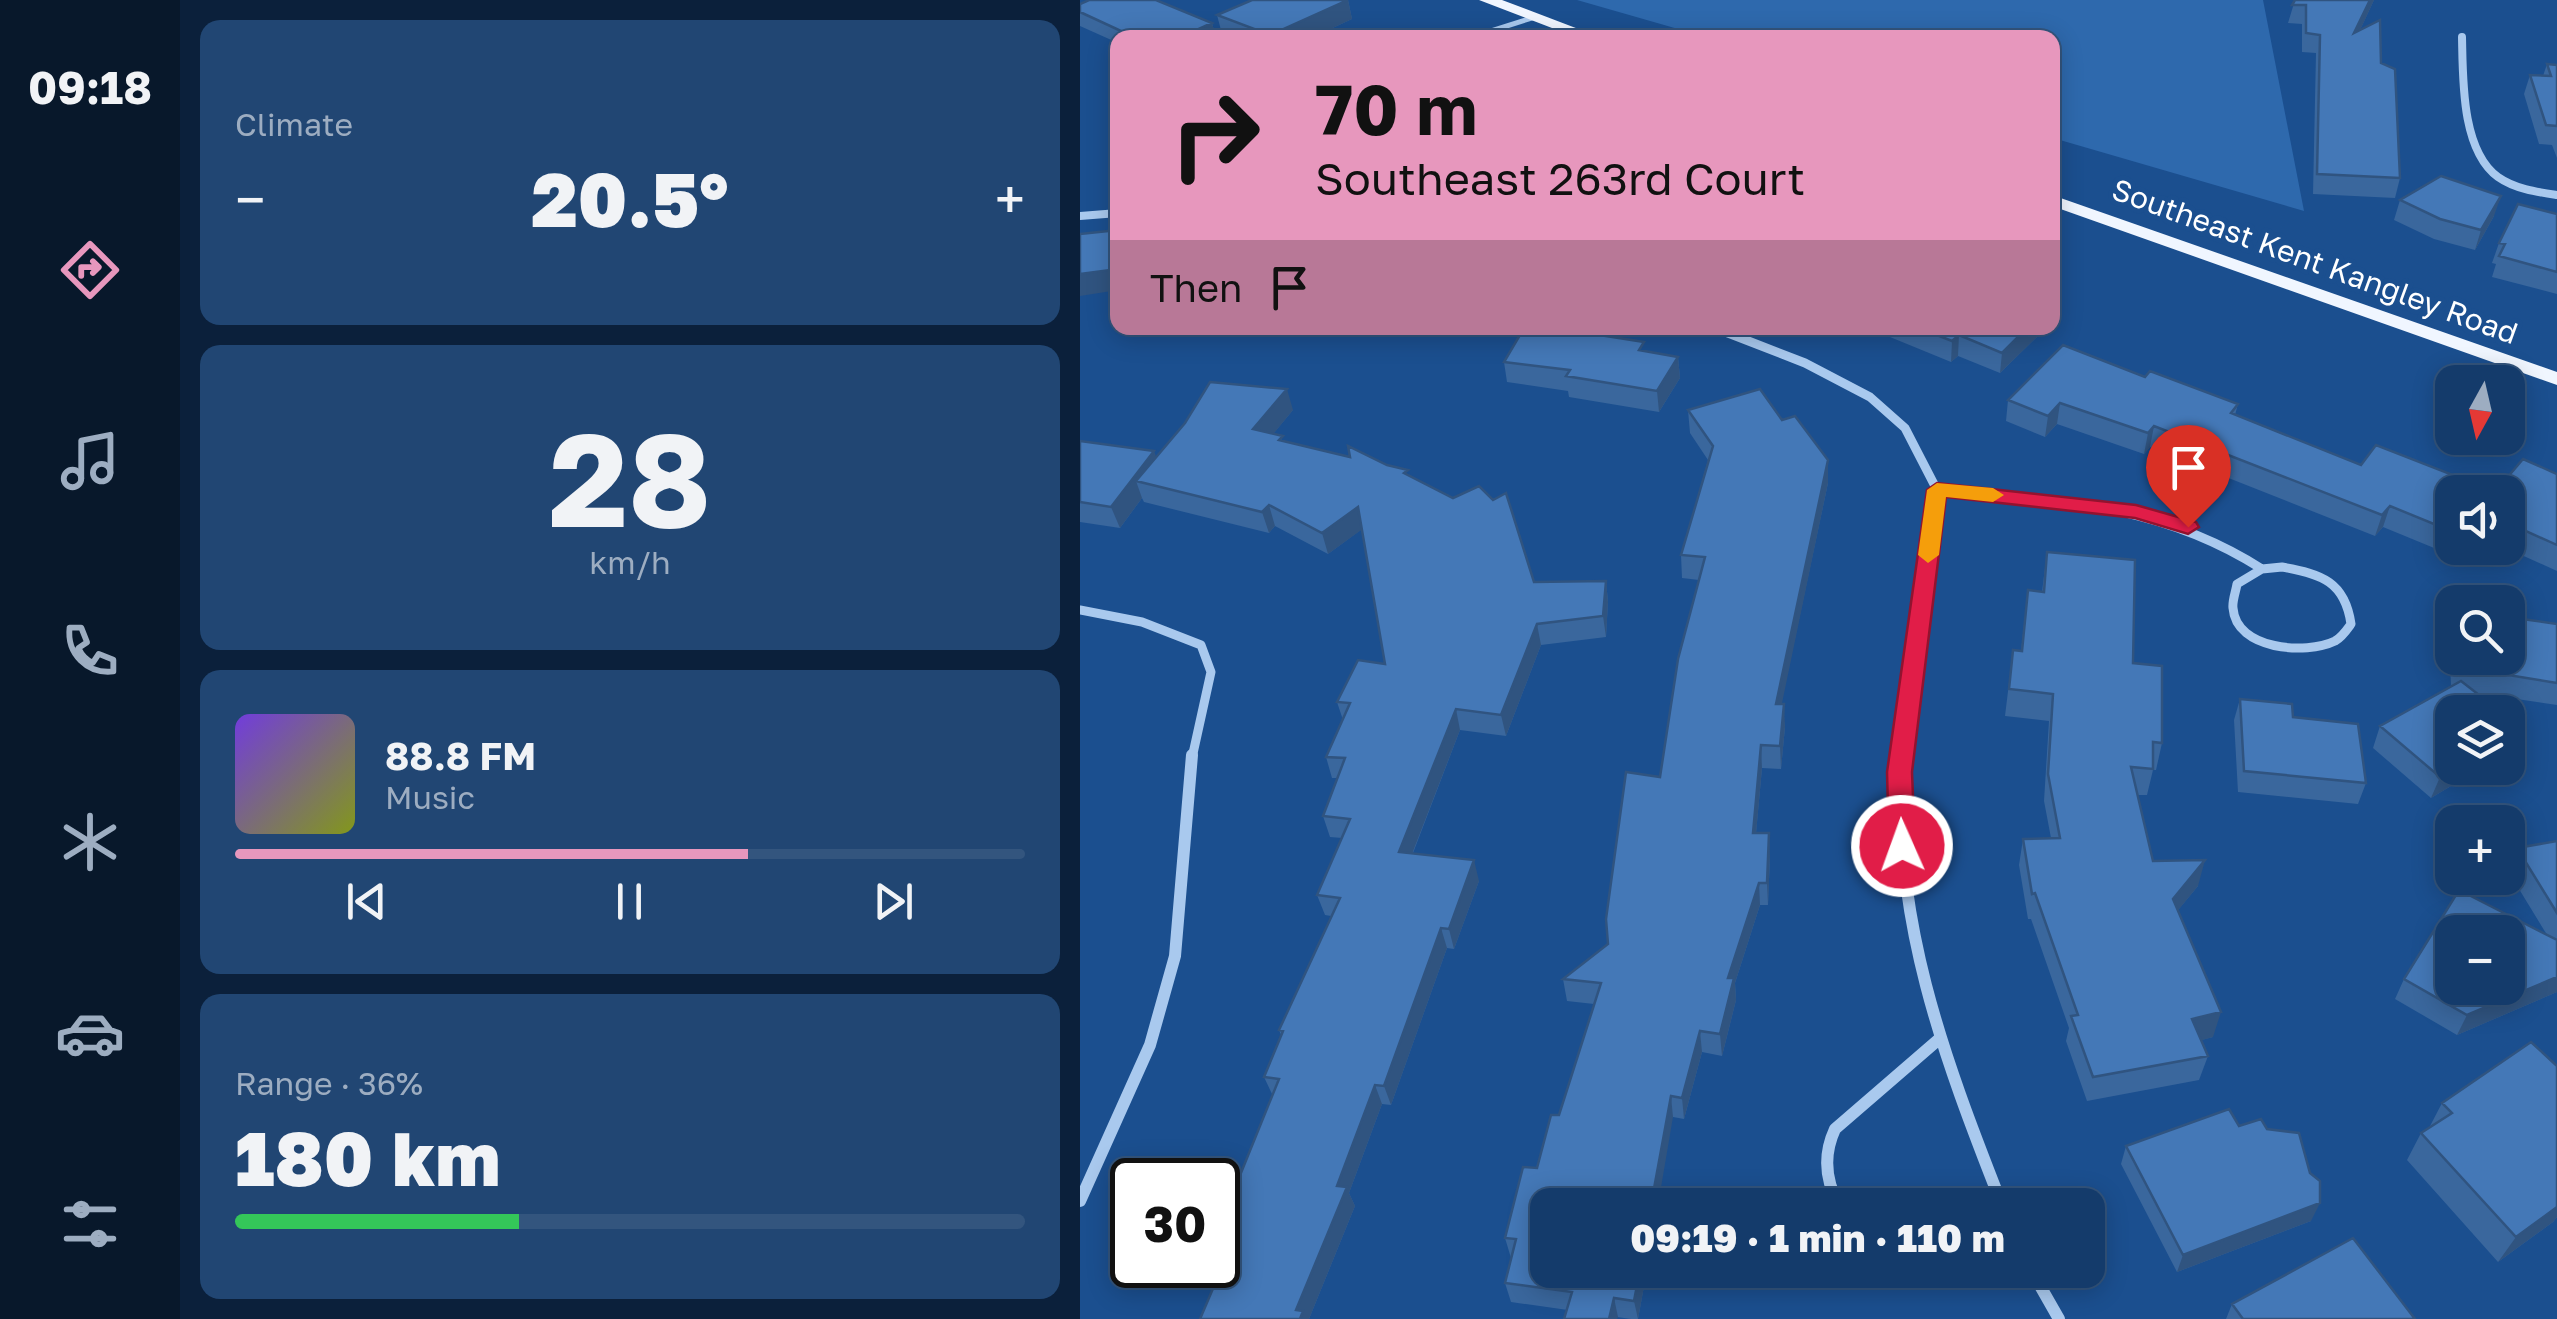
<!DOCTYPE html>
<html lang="en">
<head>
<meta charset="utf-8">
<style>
	body { margin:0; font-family:"Golos Text",sans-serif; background:#214673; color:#f1f3f6; height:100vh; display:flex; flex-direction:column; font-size:38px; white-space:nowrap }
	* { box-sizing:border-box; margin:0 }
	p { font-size:32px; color:#9dadc1 }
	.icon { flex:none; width:55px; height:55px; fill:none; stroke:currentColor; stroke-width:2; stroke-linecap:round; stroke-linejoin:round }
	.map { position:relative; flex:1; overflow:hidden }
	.details { display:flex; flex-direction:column; gap:20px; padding:20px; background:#0b203b; width:900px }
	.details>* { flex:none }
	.banner { position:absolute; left:30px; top:30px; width:950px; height:305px; border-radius:20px; box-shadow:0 5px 25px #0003,0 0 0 2px #33557e; background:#e797bd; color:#111; overflow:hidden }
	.needle { width:65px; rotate:188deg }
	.tools { position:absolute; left:1355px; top:365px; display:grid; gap:20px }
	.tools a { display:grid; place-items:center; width:90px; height:90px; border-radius:20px; background:#143b6b; box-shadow:0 5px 25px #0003,0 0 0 2px #33557e; font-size:50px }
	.speed { position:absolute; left:30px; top:1158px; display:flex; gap:20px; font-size:50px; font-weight:700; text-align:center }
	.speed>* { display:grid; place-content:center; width:130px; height:130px; border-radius:50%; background:#143b6b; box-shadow:0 5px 25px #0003,0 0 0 2px #33557e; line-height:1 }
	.speed .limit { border:5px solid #111; border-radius:15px; background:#fff; color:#111 }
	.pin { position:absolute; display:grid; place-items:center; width:85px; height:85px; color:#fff; margin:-102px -42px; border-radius:50% 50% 50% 0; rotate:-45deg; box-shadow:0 0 10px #0007 }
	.pin .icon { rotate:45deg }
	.me { position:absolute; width:110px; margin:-55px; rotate:358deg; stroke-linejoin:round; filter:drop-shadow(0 0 8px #0008) }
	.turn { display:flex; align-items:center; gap:35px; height:210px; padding:0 40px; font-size:45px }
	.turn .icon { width:130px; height:130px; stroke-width:2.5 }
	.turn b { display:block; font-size:70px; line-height:85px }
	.then { display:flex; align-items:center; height:95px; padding:0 40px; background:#0003; gap:20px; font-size:38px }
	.big { font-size:75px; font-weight:800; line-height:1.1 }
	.details .card { flex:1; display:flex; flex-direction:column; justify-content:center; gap:15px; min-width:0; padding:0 35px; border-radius:20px; background:#214673 }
	.details .dial { align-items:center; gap:0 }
	.dial b { font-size:130px; line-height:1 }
	.song { display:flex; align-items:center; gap:30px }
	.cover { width:120px; height:120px; border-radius:15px; background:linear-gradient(135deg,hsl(260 70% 55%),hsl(70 70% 35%)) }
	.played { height:10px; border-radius:5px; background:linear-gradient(90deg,#e797bd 65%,#33557e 65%) }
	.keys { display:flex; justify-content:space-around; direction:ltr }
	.heat { display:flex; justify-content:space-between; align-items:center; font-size:55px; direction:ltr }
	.charge { height:15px; border-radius:8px; background:linear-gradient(90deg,#34c759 36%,#33557e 0) }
	.trip { position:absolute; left:450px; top:1188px; width:575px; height:100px; border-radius:20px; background:#143b6b; box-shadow:0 5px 25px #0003,0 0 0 2px #33557e; font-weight:800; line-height:100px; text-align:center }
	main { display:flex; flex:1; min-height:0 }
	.tab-bar { display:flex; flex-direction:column; width:180px; justify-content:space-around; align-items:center; background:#08182b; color:#9dadc1 }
	.tab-bar .icon { width:70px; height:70px }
	.tab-bar .active { color:#e797bd }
	.tab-bar b { font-size:45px; color:#f1f3f6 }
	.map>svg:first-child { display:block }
</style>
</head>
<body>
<main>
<nav class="tab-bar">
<b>09:18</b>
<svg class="icon active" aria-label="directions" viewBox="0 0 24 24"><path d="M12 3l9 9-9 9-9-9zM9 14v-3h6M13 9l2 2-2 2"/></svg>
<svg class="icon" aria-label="music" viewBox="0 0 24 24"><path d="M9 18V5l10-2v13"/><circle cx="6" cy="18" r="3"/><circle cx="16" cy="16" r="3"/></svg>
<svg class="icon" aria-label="phone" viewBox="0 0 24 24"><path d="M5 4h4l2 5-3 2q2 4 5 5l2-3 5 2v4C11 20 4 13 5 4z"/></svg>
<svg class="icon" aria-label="climate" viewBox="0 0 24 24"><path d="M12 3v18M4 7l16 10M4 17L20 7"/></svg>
<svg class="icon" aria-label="car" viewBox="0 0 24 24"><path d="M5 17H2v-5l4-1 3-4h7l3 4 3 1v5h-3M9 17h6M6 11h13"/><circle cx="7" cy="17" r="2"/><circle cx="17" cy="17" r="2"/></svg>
<svg class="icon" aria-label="filters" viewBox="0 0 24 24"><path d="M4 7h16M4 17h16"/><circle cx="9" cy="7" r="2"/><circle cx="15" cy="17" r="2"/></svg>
</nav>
<section class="details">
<div class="card"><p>Climate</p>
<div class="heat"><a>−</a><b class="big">20.5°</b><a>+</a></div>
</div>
<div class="card dial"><b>28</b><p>km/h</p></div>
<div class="card">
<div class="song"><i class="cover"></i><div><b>88.8 FM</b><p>Music</p></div></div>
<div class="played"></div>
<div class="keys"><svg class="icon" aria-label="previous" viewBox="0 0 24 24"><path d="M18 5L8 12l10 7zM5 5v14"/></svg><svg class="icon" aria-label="pause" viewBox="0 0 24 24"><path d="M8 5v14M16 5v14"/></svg><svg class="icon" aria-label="next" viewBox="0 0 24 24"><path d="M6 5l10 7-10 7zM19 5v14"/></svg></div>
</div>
<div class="card"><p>Range · 36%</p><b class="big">180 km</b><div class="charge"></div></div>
</section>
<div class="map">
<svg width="1477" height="1319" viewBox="0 0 1477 1319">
	<rect width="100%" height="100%" fill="#1b4f8f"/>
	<path fill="#2e69ad" d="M497,0h686l41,211 -251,-73 -1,-100 -346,-1z"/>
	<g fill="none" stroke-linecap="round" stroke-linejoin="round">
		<path stroke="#a9c9ee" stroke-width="5" d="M389,38l66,-21"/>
		<path stroke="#a9c9ee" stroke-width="8" d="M1382,37c1,41 -1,113 36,140 17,12 39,15 59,18
			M0,216l38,-3"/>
		<path stroke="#a9c9ee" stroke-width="9" d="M635,328l90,35 65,34 35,31 32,62 -36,268
			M857,490c118,10 222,13 325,79
			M1202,567c40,7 63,15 69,57 -5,7 -9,13 -16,17 -29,14 -99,9 -102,-33 -1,-7 3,-17 4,-24l25,-15z
			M0,610l62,12 59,23 10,27 -19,86"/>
		<path stroke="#a9c9ee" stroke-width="12" d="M821,755c-9,164 42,300 101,450
			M0,1201l70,-156 25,-89 17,-201
			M759,1205c-14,-25 -16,-50 -4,-76l103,-89
			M951,1270l28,49"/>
		<path fill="#f0f6ff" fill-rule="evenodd" d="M399,0h23l100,38h-24z
			M972,195l505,177v13l-505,-179z"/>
	</g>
	<path fill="#3a679d" d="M268,0l4,19 -41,19h-80l-9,-4 -5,-19z
		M1215,0h79l-14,30 21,33 19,115 -5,20 -82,-4 3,-141 -14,-1v-28l-14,-1z
		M0,4l132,19 4,15h-98v5l-38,-17z
		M1467,64l10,1v93l-5,-13 -13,-1 -15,-50 6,-19 13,1z
		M1320,200l94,16 -19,34 -41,-11 -40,-19z
		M1477,214v80l-65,-17 4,-13 -4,-1 7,-20z
		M788,328h173v5l-41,40 -42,-17 -7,6z
		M565,351l33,6 2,21 -21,34 -90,-15 -1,-6 -61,-9 -3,-20z
		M1065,377l93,27 -3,11 217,115 -13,20 -56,-23 -8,9 -225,-89 -6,7 -87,-30 -12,13 -39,-16 2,-21z
		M213,410l-20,24 12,8 125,34 124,106 72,-1 2,21 -2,35 -65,8 -35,91 -46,-6 -47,123 66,28 -25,68 -7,-1 -56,157 -9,-1 -33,89 6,13 -46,113h-109l16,-39 -24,-4 -7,-11h33v-72l14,2 41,-99 -9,-19 17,-42 -2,-5 52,-114 -6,-1 -8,-20 25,-57 -12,-1 -7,-21 14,-38h-5l-6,-21 17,-37 -6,-18 48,-38 -23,-135 -34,25 -53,-28 -6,7 -125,-31 -2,-4 -22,30 -40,-6v-81l76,16z
		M608,410l94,10 46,40v23l-47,221 4,23 -4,42 -19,-1 -6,65 14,23 -2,49h-8l-25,78 1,17 -14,56 -20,-4 -18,67 -11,-2 -125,153h99l-9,49h-7l-120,-17 -6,-19 6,-25 -6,-20 54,-123 35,-111 -27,-3 -4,-22 45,-35 52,-167 39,-197 -17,-2 -1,-23 27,-95 -18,-27z
		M1477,474v97l-51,-23h2v-56z
		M967,552l86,111 29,80 -6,27h-3l-6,25h-9l15,66 45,25 -20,24 35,127 -12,3 7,16 -9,24 -112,21 -21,-60 3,-13 -38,-109h-3l-9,-54 4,-26 28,-1 -7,-37 5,-80 -44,-5 8,-66 8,1 7,-61 14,2z
		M1372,620v38h56l49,-34v81l-81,-12 -24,75h29l-50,30 -58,-50 7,-22 71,-39 -2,-57z
		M1160,699l53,18 73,66 -8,21 -120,-12 -4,-72z
		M1477,841v151l-100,43 -62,-36 9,-20 143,-44 -39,-64v-4l9,-19z
		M1477,1066v151l-4,5 -55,40 -91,-102 14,-27 8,-5 13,-25z
		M1159,1126l72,95 -134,51 -56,-108 5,-18z
		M1152,1304l183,15h-189z"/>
	<path fill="#305480" d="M268,0l4,19 -41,19h-40l-1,-3z
		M1290,0h4l-24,52 4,-19z
		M132,23l4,15h-37z
		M1421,196l-7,20 -19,34 6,-20z
		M38,269v21l-38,6v-22z
		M947,328h14v5l-41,40 2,-20z
		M879,335l-1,21 -7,6 1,-21z
		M598,357l2,21 -21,34 -2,-21z
		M207,389l6,21 -33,40 -7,-21z
		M980,403l-3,21 -12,13 3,-21z
		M1074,426l-4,21 -6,7 4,-21z
		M74,451l8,21 -26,9 6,17 -22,30 -9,-21z
		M748,460v23l-51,244 -1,-23z
		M189,505l6,21 -6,7 -7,-21z
		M1310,506l-7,21 -8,9 7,-21z
		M278,507l6,21 -36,26 -6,-21z
		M1372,520v10l-13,20 7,-21z
		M526,581l2,21 -2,35 -3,-21z
		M457,624l4,21 -35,91 -5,-21z
		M704,704l1,23 -4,42 -1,-23z
		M376,709l4,21 -55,142 -6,-20z
		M1441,728l-10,21 -3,2v-15z
		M681,745l1,23 -8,88 -1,-23z
		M1375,768h26l-50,30 9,-21z
		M689,833l1,23 -2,49 -1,-22z
		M394,860l5,21 -25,68 -5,-20z
		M1125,860l-7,26 -32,39 7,-26z
		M679,883l1,22 -25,78 1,17 -14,56 -2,-22 8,-56z
		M361,928l6,20 -56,157 -7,-19z
		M1477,977v15l-100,43 10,-20z
		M1141,1012l-8,25 -28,8 7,-26z
		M620,1031l2,21 -18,67 -2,-21z
		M295,1085l7,19 -33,89 6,13 -46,113h-9l-4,-9 41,-124z
		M591,1096l2,21 -15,88h-7z
		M1240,1203l-9,18 -134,51 6,-17z
		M1477,1205v12l-4,5 -55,40 18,-25z
		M560,1270h7l-9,49 -4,-18z
		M534,1298l4,19 -1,2h-8z"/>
	<path fill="#4478b7" stroke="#305480" stroke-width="2.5" fill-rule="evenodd" d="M9,0h67l56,23 -33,15h-43l-56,-26v-8z
		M172,0h96l-78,35 -53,-20z
		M1215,0h75l-16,33 26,-13 1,43 14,6 5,109 -83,-4 3,-139 -14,-2v-28h-14z
		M1467,64l10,1v61l-11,-1 -16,-50 21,1z
		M1361,176l60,20 -20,34 -41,-11 -40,-19z
		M1438,204l39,10v58l-58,-16 6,-12 -6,-1z
		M38,230v39l-38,5v-40z
		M444,328h31l89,14 -5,8 39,7 -21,34 -91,-15 4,-6 -66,-8z
		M839,328h108l-25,25 -43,-18 -7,6z
		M983,345l82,32 5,-6 88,33 -7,9 130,52 15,-20 100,39 -5,8h-19v28l-6,9 -56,-23 -8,9 -228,-89 -6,7 -88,-30 -12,13 -40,-16z
		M130,382l77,7 -34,40 30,7 -4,4 71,17 -2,-11 39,19 21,5 -4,3 49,25 26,-12 14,14 13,-7 28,89 72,-1 -3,35 -66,8 -36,91 -45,-6 -57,143 75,8 -25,69 -8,-1 -57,158 -9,-1 -38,101 10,1 -51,123 7,1 -3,8h-100l23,-54 -5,-1v-71l14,2 47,-116 -15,-2 19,-46 -4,-1 61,-132 -23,-3 33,-76 -27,-3 22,-58 -19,-1 24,-54 -13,-1 21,-42 27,4 -27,-157 -36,26 -53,-28 -7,7 -126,-31 49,-58z
		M680,389l22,31 13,-4 33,44 -52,244h8l-4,42 -19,-1 -8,88h16l-2,50h-8l-31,95h6l-14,56 -20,-3 -18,67 -11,-2 -20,109h-103v65h92l-6,31 -20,-3 -5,21h-45l8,-27 -67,-9 11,-44 -11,-1 18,-71 14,1 14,-53h8l42,-132 -38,-4 45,-35 -2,-25 20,-147 34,5 18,-118 27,-102 -24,-2 32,-109 -25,-36z
		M0,441l74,10 -43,56 -31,-5z
		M1443,459l34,15v71l-49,-22v-31h-13z
		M967,552l88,8 -2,103 29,3v77l-9,-1v27l-22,-2 22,94 52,-1 -32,39 48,113 -29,7 16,37 -115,21 -22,-61 7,-1 -43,-122 -3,1 -9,-55 37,-1 -12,-64 5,-80 -44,-5 4,-39 9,1 6,-61 16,2z
		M1428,617l49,7v59l-98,-16v-9h49z
		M1381,681l40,31h-49v56h3l-15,9 -60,-51z
		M1160,699l52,5 1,13 65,7 8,59 -122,-12z
		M1428,717l13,11 -13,8z
		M1477,841v72l-40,-65z
		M1379,890l98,50v37l-90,38 -63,-36zM1372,932h56v56h-56z
		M1451,1042l26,24v141l-41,30 -95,-104 31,-20 -10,-10z
		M1149,1109l10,17 22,-7 6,10 32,4 11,40 10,8v22l-137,52 -57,-109z
		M1273,1238l62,81h-172l-11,-15z"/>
	<path fill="#e11d48" stroke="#92132f" stroke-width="2.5" d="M857,483l199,22 60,17 3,5 -11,7 -53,-16 -189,-21 -34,275 3,74 -4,7h-18l-4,-7 -2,-74 40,-282z"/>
	<path fill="#f59e0b" d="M857,483l56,5 11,7 -11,7 -47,-5 -7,58 -11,8 -10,-8 9,-65z"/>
	<g text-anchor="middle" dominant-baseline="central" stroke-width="10" stroke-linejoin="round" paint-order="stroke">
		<g font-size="30" fill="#fff" stroke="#1b4f8f">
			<text transform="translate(1235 261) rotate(20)">Southeast Kent Kangley Road</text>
		</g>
	</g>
</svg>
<div class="tools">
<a><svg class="needle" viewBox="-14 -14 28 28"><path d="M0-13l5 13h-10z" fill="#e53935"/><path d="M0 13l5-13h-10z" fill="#9dadc1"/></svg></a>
<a><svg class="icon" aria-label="sound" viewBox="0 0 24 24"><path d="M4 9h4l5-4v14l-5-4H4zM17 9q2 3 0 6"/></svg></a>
<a><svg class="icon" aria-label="search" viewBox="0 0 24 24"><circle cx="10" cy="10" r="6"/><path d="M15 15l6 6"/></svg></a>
<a><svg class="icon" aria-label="layers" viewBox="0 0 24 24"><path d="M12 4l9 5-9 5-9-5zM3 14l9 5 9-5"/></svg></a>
<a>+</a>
<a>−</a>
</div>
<div class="speed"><div class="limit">30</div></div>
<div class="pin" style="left:1108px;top:527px;background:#d93025"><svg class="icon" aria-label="arrive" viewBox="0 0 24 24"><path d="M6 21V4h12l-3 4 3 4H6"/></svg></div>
<svg class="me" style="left:822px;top:846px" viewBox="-20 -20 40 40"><circle r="17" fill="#e11d48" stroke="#fff" stroke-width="3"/><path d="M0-11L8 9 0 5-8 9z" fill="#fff"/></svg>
<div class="trip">09:19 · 1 min · 110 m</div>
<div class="banner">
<div class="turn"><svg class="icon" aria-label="right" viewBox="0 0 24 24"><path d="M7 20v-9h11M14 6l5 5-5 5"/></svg><div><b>70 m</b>Southeast 263rd Court</div></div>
<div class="then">Then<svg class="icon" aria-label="arrive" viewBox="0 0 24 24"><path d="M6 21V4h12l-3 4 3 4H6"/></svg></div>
</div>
</div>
</main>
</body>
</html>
